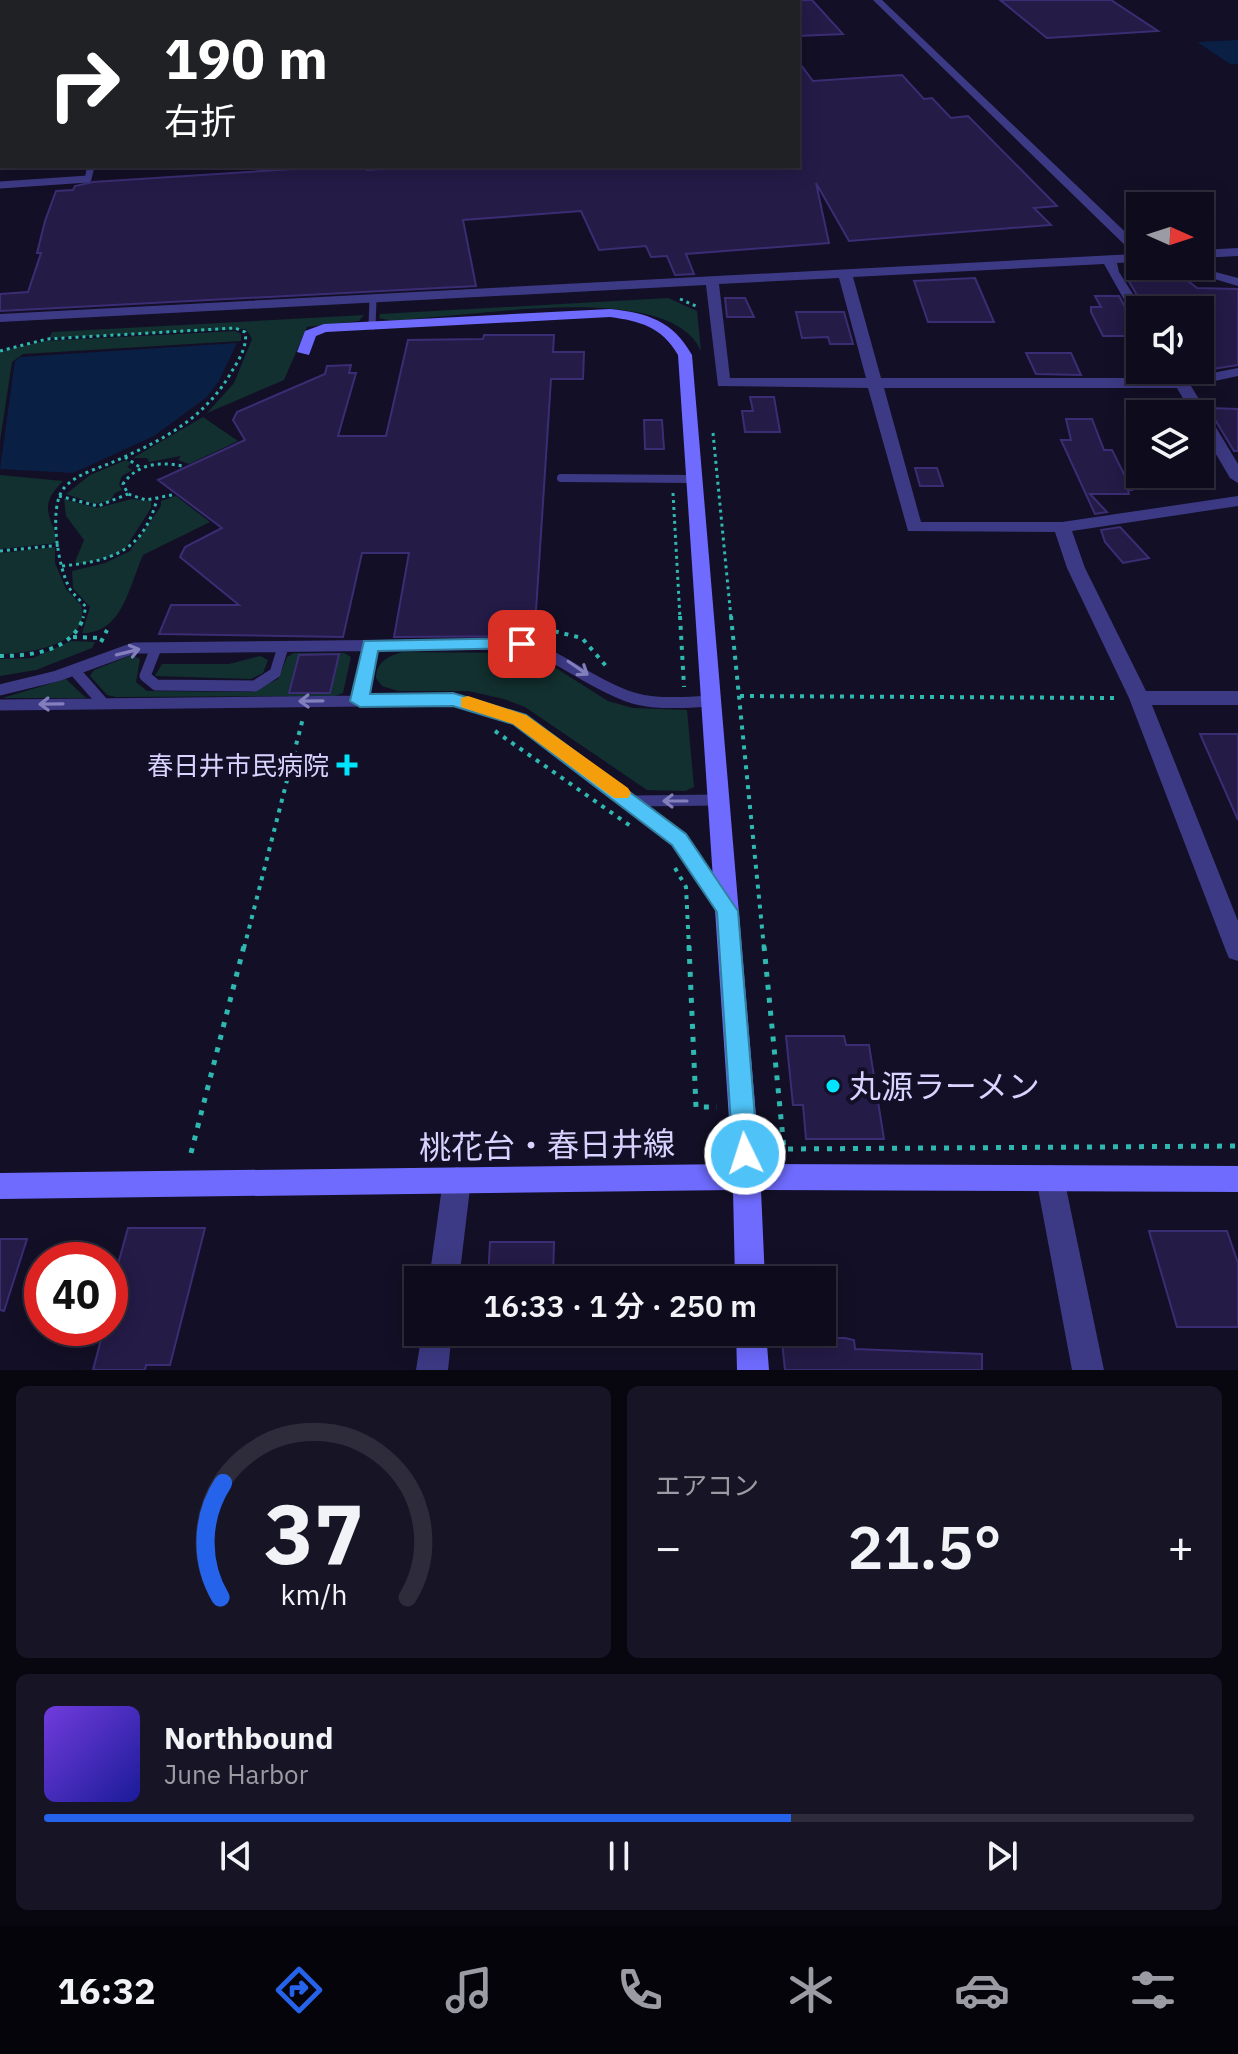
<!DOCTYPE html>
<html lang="ja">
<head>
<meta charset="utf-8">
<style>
	body { margin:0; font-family:"IBM Plex Sans","Noto Sans JP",sans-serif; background:#171425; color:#f1f3f6; height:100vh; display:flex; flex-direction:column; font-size:30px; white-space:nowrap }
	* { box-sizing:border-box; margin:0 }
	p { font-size:26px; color:#9b9ba3 }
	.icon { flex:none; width:44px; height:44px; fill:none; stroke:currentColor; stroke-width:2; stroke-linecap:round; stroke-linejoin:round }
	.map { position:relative; height:1370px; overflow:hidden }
	.sheet { display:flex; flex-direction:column; gap:16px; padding:16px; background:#08060f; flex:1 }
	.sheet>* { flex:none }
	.guide { position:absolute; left:0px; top:0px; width:800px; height:168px; box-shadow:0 4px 20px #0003,0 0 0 2px #2e2b3b; background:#202124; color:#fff; overflow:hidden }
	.needle { width:52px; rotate:93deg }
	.fabs { position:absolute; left:1126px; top:192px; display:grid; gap:16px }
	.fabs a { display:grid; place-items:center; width:88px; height:88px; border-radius:0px; background:#0e0b1c; box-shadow:0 4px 20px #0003,0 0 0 2px #2e2b3b; font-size:40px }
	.speed { position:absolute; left:24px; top:1242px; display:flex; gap:16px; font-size:40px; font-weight:700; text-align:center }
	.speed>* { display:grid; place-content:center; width:104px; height:104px; border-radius:50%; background:#0e0b1c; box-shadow:0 4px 20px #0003,0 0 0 2px #2e2b3b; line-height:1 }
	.speed .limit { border:12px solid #d22; background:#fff; color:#111 }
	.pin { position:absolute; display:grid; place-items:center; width:68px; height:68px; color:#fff; margin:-34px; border-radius:16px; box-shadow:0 4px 12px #0006 }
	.me { position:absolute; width:88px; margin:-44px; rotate:356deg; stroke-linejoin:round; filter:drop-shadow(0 0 6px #0008) }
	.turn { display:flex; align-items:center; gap:28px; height:168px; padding:0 32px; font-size:36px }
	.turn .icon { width:104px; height:104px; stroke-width:2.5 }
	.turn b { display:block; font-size:56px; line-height:68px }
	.big { font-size:60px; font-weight:600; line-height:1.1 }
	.sheet .tile { flex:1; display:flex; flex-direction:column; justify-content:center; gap:12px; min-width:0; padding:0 28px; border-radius:12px; background:#171425 }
	.sheet .dial { align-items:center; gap:0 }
	.dial svg { height:208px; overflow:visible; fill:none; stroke:#2e2b3b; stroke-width:7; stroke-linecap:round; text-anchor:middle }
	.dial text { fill:#f1f3f6; stroke:none }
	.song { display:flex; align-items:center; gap:24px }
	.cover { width:96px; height:96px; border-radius:12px; background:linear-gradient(135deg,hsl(260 70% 55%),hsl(240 70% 35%)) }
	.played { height:8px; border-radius:4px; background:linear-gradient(90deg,#2563eb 65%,#2e2b3b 65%) }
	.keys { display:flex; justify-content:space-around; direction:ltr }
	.heat { display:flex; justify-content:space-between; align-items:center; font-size:44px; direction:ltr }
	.sheet .tiles { flex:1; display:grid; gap:16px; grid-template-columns:1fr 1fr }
	.tile:last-child { grid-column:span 2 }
	.trip { position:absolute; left:404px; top:1266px; width:432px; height:80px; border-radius:0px; background:#0e0b1c; box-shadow:0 4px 20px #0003,0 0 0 2px #2e2b3b; font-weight:600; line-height:80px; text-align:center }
	.menu { display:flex; height:128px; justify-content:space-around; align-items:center; background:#06040b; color:#9b9ba3 }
	.menu .icon { width:56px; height:56px }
	.menu .current { color:#2563eb }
	.menu b { font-size:36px; color:#f1f3f6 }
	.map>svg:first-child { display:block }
</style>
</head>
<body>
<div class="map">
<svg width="1238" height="1370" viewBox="0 0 1238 1370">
	<rect width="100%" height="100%" fill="#130f26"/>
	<path fill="#12302f" d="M668,298l29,13 4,40c-29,-67 -204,-38 -267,-34 -16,1 -39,6 -55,1l1,-4z
		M364,315l-5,6 -52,6 -23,53 -77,33 27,-30 18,-44 -6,-10 -197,9 3,-6z
		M235,331l6,3v7l-218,13 -11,8 -12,79v-88l5,-3 40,-9z
		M203,417l35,24 -49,23 -11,-4 3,-4 -32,6 -2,-4h-14z
		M126,460l5,3 -4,4 6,3 -11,6 -3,8 3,6 -7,3 -5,8 -15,3 -29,-10 24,-19z
		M0,475l63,6c-28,28 -9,36 -6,62l-57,6z
		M176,496l34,26 -67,33c-14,32 -21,79 -61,78l8,-26 -17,-19 -1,-17 33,-8 25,-12 31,-45v-5z
		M64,499l33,9 35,-9 19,2v7l-26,41 -15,8 -31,7 -4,-2 9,-22 -18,-24z
		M55,547v16l11,26 15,16c12,40 -56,49 -81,49v-101z
		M71,641l24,1 -3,6 -56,22 -36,6v-17l33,-1z
		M404,652l110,1 37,12 57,36 25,7 54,2 7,77 -9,4 -38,-1 -122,-83 -21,-8 -36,-8h-70l-16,-5 -6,-8c0,-16 13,-23 28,-26z
		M294,653h50l7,4 -8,36 -8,3 -219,1 -9,-2 -17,-19 4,-6 38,-15 8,4 -4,23 11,9 104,1 27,-13 9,-22z
		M260,656l8,4 -5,13 -12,6 -96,-3 7,-12h67z
		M66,679l20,19h-84z"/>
	<path fill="#0a1f44" d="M1238,40v24h-8l-33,-22z
		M237,343l-18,38 -12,16 -53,39 -81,37 -73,-4 15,-108 5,-4z"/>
	<path fill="#241b47" stroke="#3b2d73" stroke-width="2" d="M798,0h14l31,34 -45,2z
		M1000,0h111l47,31 -111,7z
		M798,61l15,20 89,-6 22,24 8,-1 19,20 17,-2 89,90 -23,2 17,17 -202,16 -33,-58 13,60 -143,11 8,20 -19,1 -8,-19 -16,1 -5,-11 -47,4 -18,-39 -118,9 13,66 -476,25v-17l28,-2 13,-39h-4l8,-32 11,-30 17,-1 2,-4 18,-4 247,-16h27v4l62,-4h369z
		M1125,275l63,6 9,7 41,1v76l-38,6v-61h-54z
		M975,278l19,44h-66l-14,-41z
		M1095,296h24l13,24 8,3v13h-37l-12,-24v-5h10z
		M725,298h20l9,19h-27z
		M796,312h48l9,32h-23l-2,-7 -26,1z
		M484,335h70l-1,17h31l-1,27h-32l-16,247h-6l2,10 -137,1 15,-84h-47l-19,84 -184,-3 12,-29h68l-59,-48 5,-10 37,-19 -64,-48 87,-40 -12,-20 4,-8 88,-38 2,-8 24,-1 -2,8h7l-18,63h48l22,-96 75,-1z
		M1026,353h45l10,22 -45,-1z
		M750,397h24l6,35h-35l-3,-21h11z
		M1208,408l30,1v42h-4z
		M1066,419h26l12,31h8l20,40h-4l1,4h-39l17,18 -12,2 -34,-74h10z
		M644,420h18l2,29h-19z
		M915,468h22l6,18h-23z
		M1120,527l29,31 -26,5 -18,-21 -4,-12z
		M339,654l-9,39h-41l10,-38z
		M1200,734h38v86z
		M786,1036h58l2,9h23l15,94h-78l-3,-34h-10z
		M128,1228h77l-35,137h-24l-1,5h-52l11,-42h6v-35z
		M1149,1231h78l11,32v64h-61z
		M0,1239h27l-23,72 -4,-1z
		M490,1242h64l-1,38 -65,-1z
		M781,1332h35l1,6h28l9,2 1,9 127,5v16h-197z"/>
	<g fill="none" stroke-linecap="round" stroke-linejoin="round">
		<path stroke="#2fb8b0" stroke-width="3" stroke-dasharray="3 4" stroke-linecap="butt" d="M680,299l18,8
			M0,351l47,-12 188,-11 10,4c3,13 -6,28 -13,39 -27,48 -71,70 -119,91 -16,7 -37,12 -49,26 -16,19 -6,80 6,101 4,6 11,12 16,18l-3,11
			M713,433l18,185
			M125,457l16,11
			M673,493l7,125
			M172,495l-26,5 -18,-6 -5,-10c14,-20 36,-23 59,-18
			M59,496l39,10 30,-12
			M0,551l61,-6
			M62,566c49,-5 81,-14 95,-67"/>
		<path stroke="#2fb8b0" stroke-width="4" stroke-dasharray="4 6" stroke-linecap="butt" d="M680,616l4,71
			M731,616l33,332
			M545,629l37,9 24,28
			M73,637l30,1
			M101,642l6,-12
			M0,656c32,0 73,-5 84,-40
			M740,696l377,2
			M495,731l137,96
			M675,868l11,19 3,61
			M244,948l59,-230"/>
		<path stroke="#2fb8b0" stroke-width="5" stroke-dasharray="5 8" stroke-linecap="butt" d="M689,946l7,161h21
			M764,946l20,203 454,-3
			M191,1153l53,-207"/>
		<path stroke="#3d3a85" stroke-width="5" d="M130,0h70
			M352,2l28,-2"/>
		<path stroke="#3d3a85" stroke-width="7" d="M0,185l88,-6 3,-13
			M372,326l1,-27"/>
		<path stroke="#3d3a85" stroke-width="8" d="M561,478l135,1"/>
		<path stroke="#3d3a85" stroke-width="11" d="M156,648l-11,28 11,9 99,1 20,-13 8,-26
			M74,670l29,33
			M0,690l57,-14 77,-28 388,-4c38,12 68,39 105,52 27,10 58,6 86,5
			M360,701l10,-55
			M0,705l453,-5 66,19 112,82 48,38 41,60
			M631,801l89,-1"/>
		<path fill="#3d3a85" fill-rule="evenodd" d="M873,0h9l258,246v16l-23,1 2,9 24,38h-3v10l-5,-1 -31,-55 -251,13 28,101h291l-1,-8h10l5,8 52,-10v8l-47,10 47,78v19l-8,-5 -30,-51v-13h-8l-15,-26h-293l37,134h141l176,-26v10l-166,25 13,37 61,123h92v14h-86l86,216v40l-9,-3 -3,-7 -97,-253 -62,-130 -12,-36 -147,-1 -40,-143 -150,-2 -12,-101 -706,37v-8l1134,-60zM839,278l27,100h-136l-11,-94z
			M1238,248v8l-38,2v-8z
			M1171,266h22l45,12v8z
			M1050,1165l10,4 4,9 40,192h-32l-36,-192 4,-9z
			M457,1167l10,4 4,9 -12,100h-30l14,-100 4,-9z
			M422,1332h30l-4,38h-32z"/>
		<path fill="#6f6bff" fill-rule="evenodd" d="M610,309c38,4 63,12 82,46l68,809 478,2v26l-477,-2 4,90h-30l-2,-90 -733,9v-26l732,-9 -54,-809c-16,-28 -38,-34 -68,-38l-284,15 -10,4 -7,19 -12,-3 8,-21 19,-7z
			M736,1332h30l3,38h-32z"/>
	</g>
	<defs><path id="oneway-shaft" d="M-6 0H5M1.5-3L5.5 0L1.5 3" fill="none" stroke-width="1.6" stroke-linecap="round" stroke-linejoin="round" transform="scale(2)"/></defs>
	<g stroke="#837fbc">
		<use href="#oneway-shaft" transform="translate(128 652) rotate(-14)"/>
		<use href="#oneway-shaft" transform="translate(578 668) rotate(34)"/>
		<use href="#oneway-shaft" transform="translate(311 701) rotate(179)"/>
		<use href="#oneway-shaft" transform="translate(51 704) rotate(179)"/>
		<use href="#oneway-shaft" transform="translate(675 801) rotate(180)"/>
	</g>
	<path fill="#4fc3f7" stroke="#337fa1" stroke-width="2" d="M522,638l8,6 -2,4 -150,3 -8,43 83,-1 73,22 160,119 52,77 20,243 -4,8 -9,4 -9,-4 -3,-8 -16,-242 -45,-67 -159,-121 -60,-18 -93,1 -10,-6 14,-60z"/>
	<path fill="#f59e0b" d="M468,696l58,19 102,73 3,5 -3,5h-14l-101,-74 -52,-17v-9z"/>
	<g fill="#00e5ff" stroke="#130f26" stroke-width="3">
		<path d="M343 753h8v8h8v8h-8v8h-8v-8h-8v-8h8z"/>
		<circle cx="833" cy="1086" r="8"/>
	</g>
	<g text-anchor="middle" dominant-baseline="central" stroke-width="8" stroke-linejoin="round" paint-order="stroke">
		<g font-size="26" fill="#d9d4ff" stroke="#130f26" text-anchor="end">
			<text x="329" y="765">春日井市民病院</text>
		</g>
		<g font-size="32" fill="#d9d4ff" stroke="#130f26" text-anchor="start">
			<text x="849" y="1086">丸源ラーメン</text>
		</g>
		<g font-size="32" fill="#d9d4ff" stroke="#130f26">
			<text transform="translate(547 1145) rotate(-1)">桃花台・春日井線</text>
		</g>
	</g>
</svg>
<div class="fabs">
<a><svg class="needle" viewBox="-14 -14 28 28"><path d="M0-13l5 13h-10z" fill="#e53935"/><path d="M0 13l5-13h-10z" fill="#9b9ba3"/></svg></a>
<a><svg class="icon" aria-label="sound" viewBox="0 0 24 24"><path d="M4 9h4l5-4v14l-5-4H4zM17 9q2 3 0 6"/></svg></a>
<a><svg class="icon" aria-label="layers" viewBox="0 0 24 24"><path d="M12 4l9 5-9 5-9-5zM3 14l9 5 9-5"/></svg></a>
</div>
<div class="speed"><div class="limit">40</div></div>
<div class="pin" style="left:522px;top:644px;background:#d93025"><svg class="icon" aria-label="arrive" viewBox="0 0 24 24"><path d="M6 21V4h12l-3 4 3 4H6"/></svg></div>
<svg class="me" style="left:745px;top:1154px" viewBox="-20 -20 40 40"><circle r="17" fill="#4fc3f7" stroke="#fff" stroke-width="3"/><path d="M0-11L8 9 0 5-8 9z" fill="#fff"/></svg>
<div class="trip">16:33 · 1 分 · 250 m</div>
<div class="guide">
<div class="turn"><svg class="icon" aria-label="right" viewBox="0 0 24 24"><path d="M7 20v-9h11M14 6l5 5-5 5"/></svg><div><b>190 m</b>右折</div></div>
</div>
</div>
<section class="sheet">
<div class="tiles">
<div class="tile dial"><svg viewBox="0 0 100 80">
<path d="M14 69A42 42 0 1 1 86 69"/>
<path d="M14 69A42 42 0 0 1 15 25" stroke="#2563eb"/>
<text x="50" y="56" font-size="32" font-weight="700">37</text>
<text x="50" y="72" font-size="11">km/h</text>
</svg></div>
<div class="tile"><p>エアコン</p>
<div class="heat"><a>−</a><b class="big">21.5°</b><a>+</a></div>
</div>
<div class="tile">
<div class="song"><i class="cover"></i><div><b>Northbound</b><p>June Harbor</p></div></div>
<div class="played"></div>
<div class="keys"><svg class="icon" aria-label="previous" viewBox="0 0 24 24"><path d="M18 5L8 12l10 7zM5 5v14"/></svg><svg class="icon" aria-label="pause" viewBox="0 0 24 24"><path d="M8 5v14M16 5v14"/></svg><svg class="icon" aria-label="next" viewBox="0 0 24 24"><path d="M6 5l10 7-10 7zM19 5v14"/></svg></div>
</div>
</div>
</section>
<nav class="menu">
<b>16:32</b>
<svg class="icon current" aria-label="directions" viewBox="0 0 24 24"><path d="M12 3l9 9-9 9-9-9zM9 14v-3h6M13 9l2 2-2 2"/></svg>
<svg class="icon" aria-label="music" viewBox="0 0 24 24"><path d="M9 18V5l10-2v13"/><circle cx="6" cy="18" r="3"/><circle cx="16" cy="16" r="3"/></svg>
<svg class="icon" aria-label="phone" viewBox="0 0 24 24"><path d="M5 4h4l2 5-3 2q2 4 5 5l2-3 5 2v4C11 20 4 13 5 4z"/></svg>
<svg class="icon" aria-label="climate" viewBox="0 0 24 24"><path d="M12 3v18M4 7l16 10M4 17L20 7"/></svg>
<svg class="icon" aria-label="car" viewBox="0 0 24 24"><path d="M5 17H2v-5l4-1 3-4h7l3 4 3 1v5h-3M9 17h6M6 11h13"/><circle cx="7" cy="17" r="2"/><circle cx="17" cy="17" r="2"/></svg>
<svg class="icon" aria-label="filters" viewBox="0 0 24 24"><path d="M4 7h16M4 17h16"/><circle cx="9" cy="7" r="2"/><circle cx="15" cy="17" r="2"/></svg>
</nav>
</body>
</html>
